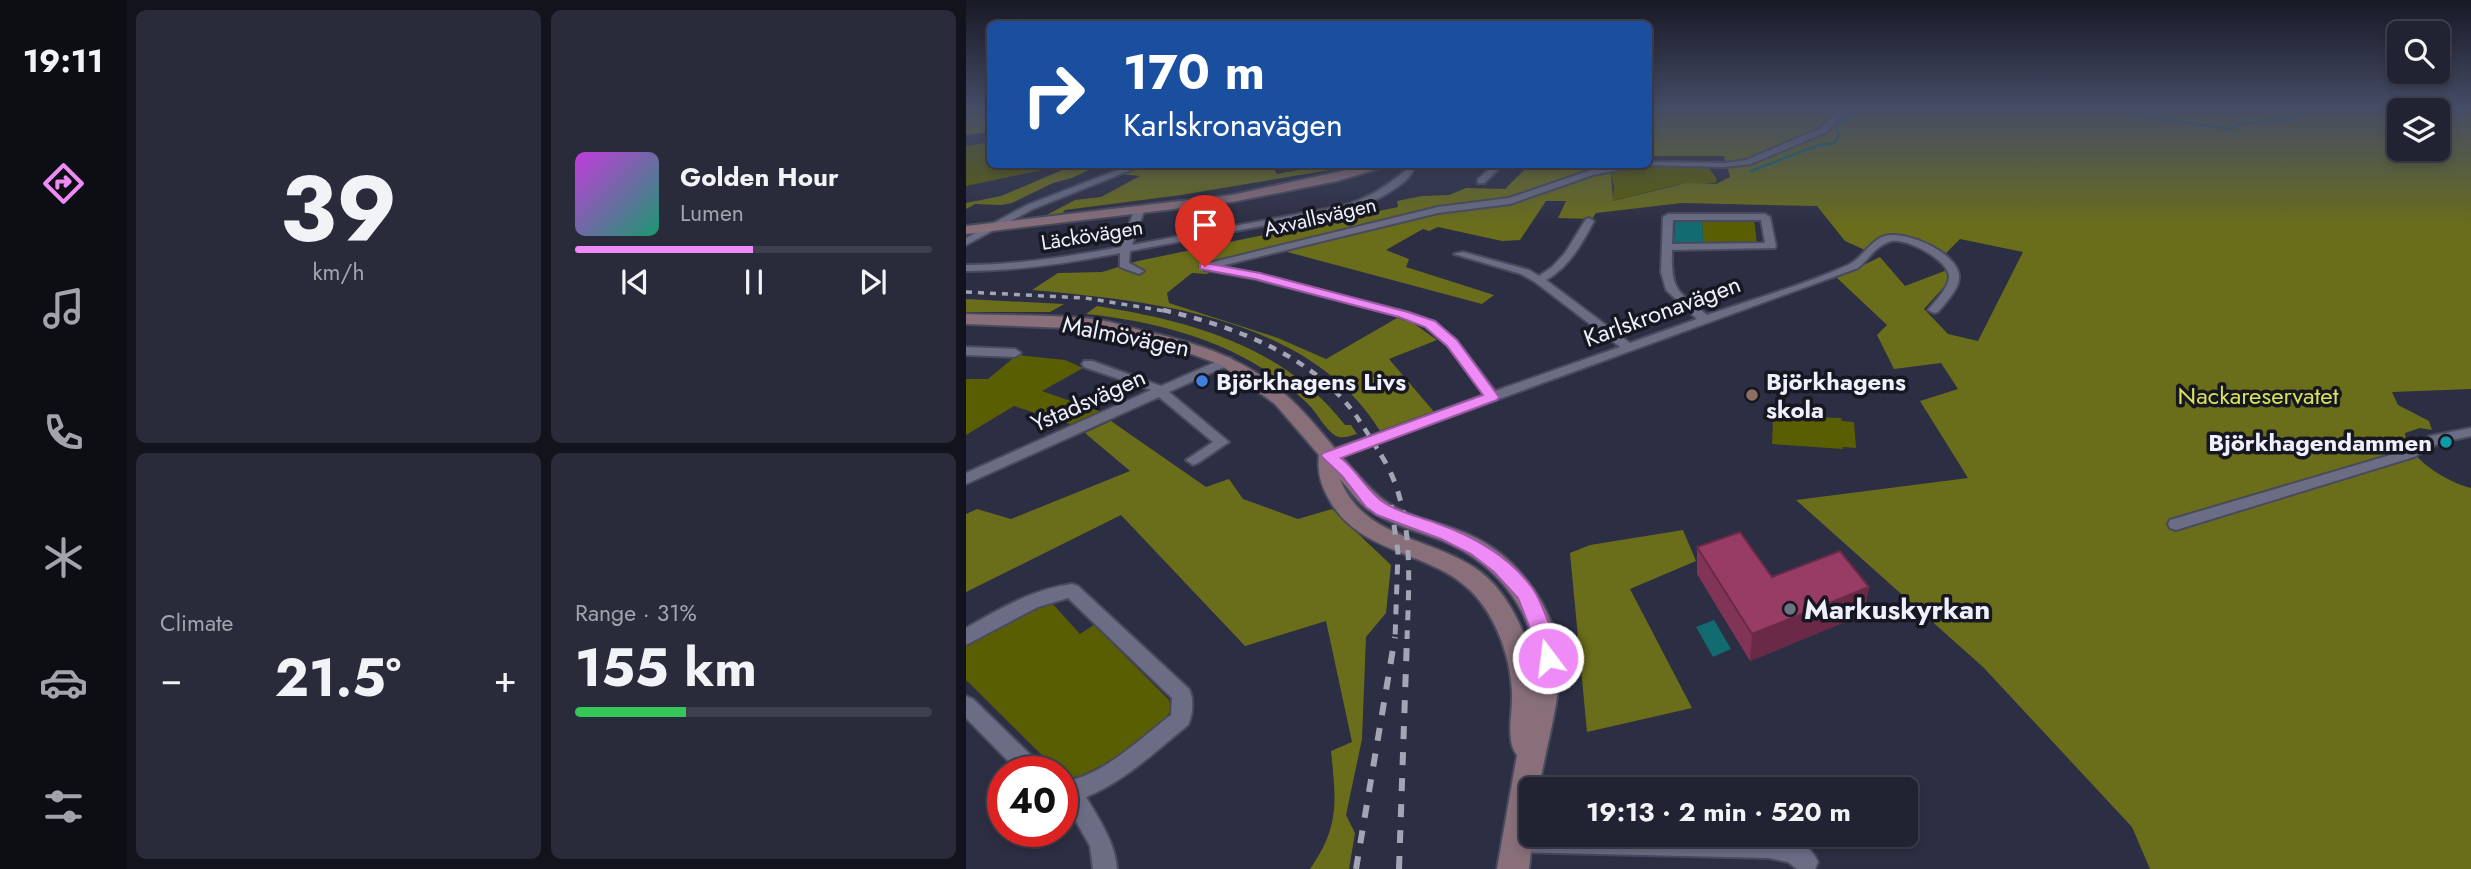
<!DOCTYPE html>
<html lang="en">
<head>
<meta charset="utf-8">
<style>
	body { margin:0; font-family:Jost,sans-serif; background:#292a3a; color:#f1f3f6; height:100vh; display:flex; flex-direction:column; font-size:26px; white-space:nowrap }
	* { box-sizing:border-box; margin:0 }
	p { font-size:23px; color:#a2a4ac }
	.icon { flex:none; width:38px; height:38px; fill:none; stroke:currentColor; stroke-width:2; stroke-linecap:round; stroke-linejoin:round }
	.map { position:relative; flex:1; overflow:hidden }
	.sheet { display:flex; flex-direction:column; gap:10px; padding:10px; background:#12131c; width:840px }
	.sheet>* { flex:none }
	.banner { position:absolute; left:21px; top:21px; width:665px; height:147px; border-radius:10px; box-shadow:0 4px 10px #0003,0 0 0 2px #3e3f4d; background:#1a4fa0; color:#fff; overflow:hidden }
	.tools { position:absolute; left:1421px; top:21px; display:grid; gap:14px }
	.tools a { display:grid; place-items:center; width:63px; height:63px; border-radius:10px; background:#212232; box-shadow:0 4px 10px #0003,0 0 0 2px #3e3f4d; font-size:35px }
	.speed { position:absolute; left:21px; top:756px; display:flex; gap:14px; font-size:35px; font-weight:700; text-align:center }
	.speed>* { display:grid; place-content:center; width:91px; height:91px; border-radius:50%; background:#212232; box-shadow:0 4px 10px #0003,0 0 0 2px #3e3f4d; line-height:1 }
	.speed .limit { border:10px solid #d22; background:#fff; color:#111 }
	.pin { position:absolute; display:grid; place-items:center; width:60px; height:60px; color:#fff; margin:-72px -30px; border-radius:50% 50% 50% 0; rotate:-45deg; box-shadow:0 0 7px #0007 }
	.pin .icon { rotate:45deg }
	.me { position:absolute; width:77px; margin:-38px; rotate:345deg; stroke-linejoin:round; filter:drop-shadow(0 0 5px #0008) }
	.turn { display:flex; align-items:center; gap:24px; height:147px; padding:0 21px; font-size:32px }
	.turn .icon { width:91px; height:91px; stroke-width:2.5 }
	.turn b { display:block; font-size:49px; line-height:60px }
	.big { font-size:52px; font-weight:700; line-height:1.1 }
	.sheet .widget { flex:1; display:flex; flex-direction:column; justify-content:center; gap:10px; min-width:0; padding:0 24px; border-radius:10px; background:#292a3a }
	.sheet .dial { align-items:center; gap:0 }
	.dial b { font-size:91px; line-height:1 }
	.song { display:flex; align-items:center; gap:21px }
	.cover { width:84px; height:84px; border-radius:10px; background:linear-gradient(135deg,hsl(290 70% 55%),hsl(160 70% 35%)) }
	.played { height:7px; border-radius:4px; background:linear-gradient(90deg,#ef8bf7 50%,#3e3f4d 50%) }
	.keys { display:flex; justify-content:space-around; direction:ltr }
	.heat { display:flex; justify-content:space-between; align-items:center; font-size:38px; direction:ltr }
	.charge { height:10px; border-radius:5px; background:linear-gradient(90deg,#34c759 31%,#3e3f4d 0) }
	.sheet .tiles { flex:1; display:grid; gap:10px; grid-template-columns:repeat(2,1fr) }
	.trip { position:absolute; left:553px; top:777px; width:399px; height:70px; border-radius:10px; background:#212232; box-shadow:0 4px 10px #0003,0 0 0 2px #3e3f4d; font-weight:700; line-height:70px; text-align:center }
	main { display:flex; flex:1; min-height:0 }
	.dock { display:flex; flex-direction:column; width:126px; justify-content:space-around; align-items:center; background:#0d0e14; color:#a2a4ac }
	.dock .icon { width:49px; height:49px }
	.dock .active { color:#ef8bf7 }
	.dock b { font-size:32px; color:#f1f3f6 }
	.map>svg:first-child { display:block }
</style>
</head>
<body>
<main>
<nav class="dock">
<b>19:11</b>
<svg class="icon active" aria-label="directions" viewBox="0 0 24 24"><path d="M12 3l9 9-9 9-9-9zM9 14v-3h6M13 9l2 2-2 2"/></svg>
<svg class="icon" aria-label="music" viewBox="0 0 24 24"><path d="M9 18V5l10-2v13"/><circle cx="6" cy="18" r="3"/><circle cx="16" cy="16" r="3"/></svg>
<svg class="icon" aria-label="phone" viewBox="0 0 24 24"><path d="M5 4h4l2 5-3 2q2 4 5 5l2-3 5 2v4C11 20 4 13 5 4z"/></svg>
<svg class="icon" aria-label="climate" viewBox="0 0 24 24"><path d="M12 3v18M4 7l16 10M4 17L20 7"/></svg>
<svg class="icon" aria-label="car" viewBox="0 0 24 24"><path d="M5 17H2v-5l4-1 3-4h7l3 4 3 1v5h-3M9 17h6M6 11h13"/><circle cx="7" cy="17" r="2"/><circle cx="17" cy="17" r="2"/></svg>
<svg class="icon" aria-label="filters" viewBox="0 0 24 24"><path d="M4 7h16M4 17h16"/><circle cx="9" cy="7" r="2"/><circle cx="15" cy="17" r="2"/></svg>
</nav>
<section class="sheet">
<div class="tiles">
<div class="widget dial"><b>39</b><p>km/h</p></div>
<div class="widget">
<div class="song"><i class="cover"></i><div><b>Golden Hour</b><p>Lumen</p></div></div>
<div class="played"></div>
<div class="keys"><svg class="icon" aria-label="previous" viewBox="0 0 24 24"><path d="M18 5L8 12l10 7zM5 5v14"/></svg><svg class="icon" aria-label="pause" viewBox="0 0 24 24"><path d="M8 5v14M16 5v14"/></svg><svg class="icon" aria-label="next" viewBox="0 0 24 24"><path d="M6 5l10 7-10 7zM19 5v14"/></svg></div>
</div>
<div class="widget"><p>Climate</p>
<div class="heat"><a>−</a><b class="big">21.5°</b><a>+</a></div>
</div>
<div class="widget"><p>Range · 31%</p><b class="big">155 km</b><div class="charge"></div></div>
</div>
</section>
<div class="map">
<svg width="1505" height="869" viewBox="0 0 1505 869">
	<rect width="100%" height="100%" fill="#2c2e43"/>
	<path fill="#5a5e02" d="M24,142v22l54,1 3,4 -81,17v-40z
		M682,166l60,1 9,12 -1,4 -39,2 -65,16 2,-13 -3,-17z
		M788,218l3,26h-54l-1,-25z
		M51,355l48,5 18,8 -41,23 60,21 -29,13 -59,-19 -48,29v-56h22z
		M819,416l56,2 1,3 12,1 2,26 -13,-1v2l-71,-5 1,-26h12z
		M77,603h9l28,31 14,-9 75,75c1,5 2,10 -1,15 -8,15 -79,62 -95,62 -6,0 -11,-4 -14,-5l-93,-92v-39z"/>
	<path fill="#6a6e1a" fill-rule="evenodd" d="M0,108h24v24l-24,3z
		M683,108h822v281l-79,3 6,13 31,16 3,9 -12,-2 -15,5c1,25 44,50 66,55v381h-321l-18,-42 -149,-160 -187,-167 172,-22 -48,-77 38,-12 -17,-26 -47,6 -17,-34 10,-10 -50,-47 43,-21 25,29 42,-16 4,9 -27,30 24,25 30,7 45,-89 -63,-13 -15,15c-23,-18 -58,-25 -80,-4l-20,-9 -28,-35 -135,-3 -86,10 -4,6 -34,-1 8,-17h-20l-26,39 -18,1 -64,-14 -9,4 -6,-2 -37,21 23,9 -3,8 88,28 -12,9 -206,-55 -48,13 -21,12 -15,-1 -25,20 2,10 109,35 48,21 71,-41 16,5 24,17 -48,19 46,54 -55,18c-70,-114 -227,-130 -348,-141l26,-17 44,-1 36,-11 260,-54 -1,-6 25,-5 27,-1 17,-7 39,1 24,-24h80l-28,6 2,3 28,-3 2,30 74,-18 29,1 14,-7 -6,-21h-75zM1433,110h39v39h-39z
		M102,164l32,1 -28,13 -19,5 -41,20 -11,2 -26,-1 -9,5v-6l35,-7 66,-28z
		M186,165h37l-4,4 106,-4 -18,3 4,6 47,-9 18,3 -161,27 -116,15 -6,7 -22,3 38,-20 26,-3 39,-21 -20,-2z
		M0,299l98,5 -14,8h-84z
		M131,306c94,15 187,40 248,119h6l6,9c-7,2 -15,5 -21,2 -11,-6 -19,-24 -29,-33 -7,-7 -16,-14 -25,-21 -54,-42 -128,-61 -196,-68z
		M145,421l95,66 23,-8 14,20 55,20 34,-10 59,56 -5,48 -20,24 -4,102 -16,76 9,18 -6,36h-39c30,-42 26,-69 21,-118l21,-9 -26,-121 -81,25 -124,-131 -155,77v-78l11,-5 34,10 119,-48 -45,-38z
		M717,530l13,31 -66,28 62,119 -105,24 -17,-179 20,-8z"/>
	<path fill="#126b71" d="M709,220h27l1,22h-29z
		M748,620l17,29 -18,8 -17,-30z"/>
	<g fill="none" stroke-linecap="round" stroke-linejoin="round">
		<path stroke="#126b71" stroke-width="2.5" d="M1149,108l24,8 93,13 3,-4 56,-7 27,-10
			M785,171l65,-25 18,-3 5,-8 -3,-9 24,-18"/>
		<g stroke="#494a5c" stroke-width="4">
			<path id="street" d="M871,108h7l-5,11 -12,13 -76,32 -26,3 -81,-2 -51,10 -83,29 -72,9 -217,53 186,46 27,10 22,18 39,51 125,-44 -85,-65 -14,-8 -67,-20 9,-2 66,18 10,6 13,-9 13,-14 21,-34 3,-1 5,3c-12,23 -25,46 -48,59l84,63 67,-24 -31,-29 -5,-18 2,-55 5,-3h97l5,3 6,29 -1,2 -103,2c-1,42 5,40 35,65 46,-16 97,-30 141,-50 15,-7 21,-24 37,-29 21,-6 73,17 74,40 1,13 -14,27 -21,36l-4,1 -6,-3c7,-9 20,-21 21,-33 0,-17 -42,-39 -57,-36 -15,3 -23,18 -34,27l-529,193 -5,-2 -2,-3 2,-3 160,-58 -36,-49 -22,-20 -27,-10 -144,-37 -50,-9 -5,-3 1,-2 237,-58 71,-9 82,-28 33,-6h24v-2l77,1 21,-3 75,-32 12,-12zM707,220h88l4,23 -93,1z
				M167,164h13l-113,45 -67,36v-7l61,-33z
				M371,164h10l13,10 -7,2z
				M436,164l12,2c-1,17 -41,36 -57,42l-227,43 -1,12 15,8 -5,3 -19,-7v-14c-51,10 -102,18 -154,18v-6c52,0 104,-9 155,-18l13,-36 5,-3 5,3 -12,34 210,-39c25,-7 44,-19 63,-35l2,-2z
				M529,164h9l-20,19h-6v-4z
				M0,347l49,2 6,4 -6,4 -49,-2z
				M261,357l4,1 2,3 -2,3 -62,28 60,50 -31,21 -5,2 -7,-5 27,-18 -54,-45 -193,87v-11l185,-83 -67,-23 -2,-3 2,-3h8l69,25z
				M1505,428v8l-32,7 -25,14 -238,73 -6,-2 -2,-4 2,-4 234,-69 26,-15z
				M106,584l6,2 111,103c5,10 4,26 -1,36 -32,26 -63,56 -102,72 13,22 29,45 31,72h-24l-3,-23 -25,-44h-3v-20c42,-6 77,-43 109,-67l1,-17 -104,-100 -30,9 -72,38v-17c33,-19 67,-39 106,-44z
				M0,696l7,3 68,66 3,7h-25l-53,-54z
				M551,830h14v5l238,1c20,3 40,5 49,26l-3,7h-18l-9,-7 -19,-4 -252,-6 -8,-3 -3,-8 3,-8z"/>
		</g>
		<g stroke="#494a5c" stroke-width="4">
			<path id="secondary" d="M408,164h20l-57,17 -105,21 -266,32v-8l266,-31z
				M0,314c42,2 85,0 127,5 17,2 34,8 51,12 56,13 99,26 143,65 34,30 58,71 93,101 24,21 63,25 92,39 22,10 42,27 56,46 55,70 23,130 11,207h-8l2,46 -4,34h-32l20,-114c-12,-14 -4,-44 -5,-62 -1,-35 -16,-77 -41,-102 -42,-41 -110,-36 -141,-90 -9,-15 -13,-29 -11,-46l-44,-51 -54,-39 -43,-16 -85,-20 -127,-5zM374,479c9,10 18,24 29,31 24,16 53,22 79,33 48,22 89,70 87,125 -9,-36 -28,-79 -60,-100 -46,-31 -112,-30 -135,-89z"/>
		</g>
		<use href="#street" fill="#6a6d84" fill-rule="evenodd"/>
		<use href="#secondary" fill="#886f7a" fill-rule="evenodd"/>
		<path stroke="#a3a5b5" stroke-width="3.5" stroke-dasharray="6 6" stroke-linecap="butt" d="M0,292l119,6 86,14"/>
		<path stroke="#a3a5b5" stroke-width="4.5" stroke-dasharray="8 8" stroke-linecap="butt" d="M197,310c69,16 144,43 189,100 11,15 20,31 30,46"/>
		<path stroke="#a3a5b5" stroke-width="5" stroke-dasharray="10 10" stroke-linecap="butt" d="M415,455c34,53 28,124 26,184
			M425,505l7,47 -3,87"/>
		<path stroke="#a3a5b5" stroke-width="6" stroke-dasharray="13 13" stroke-linecap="butt" d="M390,869l39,-232
			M433,869l8,-232"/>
	</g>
	<path fill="#823457" d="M731,547l75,30 97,10 -5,27 -114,47 -53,-87z"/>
	<path fill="#6a2a47" d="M903,587l-5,27 -114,47 2,-27z"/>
	<path fill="#973c65" stroke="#6a2a47" stroke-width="2" d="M774,532l32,45 68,-26 29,36 -117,47 -55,-87z"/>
	<linearGradient id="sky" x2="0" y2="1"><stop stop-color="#181925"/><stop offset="0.47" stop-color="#454c66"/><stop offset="1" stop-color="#454c66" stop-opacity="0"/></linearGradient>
	<rect width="1505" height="229" fill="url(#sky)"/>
	<path fill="#ef8bf7" stroke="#9b5aa1" stroke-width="2" d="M239,263l55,10 148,39 27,9 22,19 42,57 -2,3 -156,58c17,13 27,35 45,46 15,9 34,13 50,19 37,13 74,33 97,66 7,10 11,23 16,34 5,12 12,30 6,41l-7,3 -8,-3 -9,-33 -13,-33 -24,-26 -23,-18 -30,-15 -64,-24 -11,-8 -24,-31 -21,-20 2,-3 160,-58 -36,-49 -22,-19 -26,-10 -144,-38 -55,-10v-5z"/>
	<circle fill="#3f7fe0" stroke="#161721" stroke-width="2.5" cx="236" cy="381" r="7"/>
	<circle fill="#8d6e63" stroke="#161721" stroke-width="2.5" cx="786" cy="395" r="7"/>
	<circle fill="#0f9aa8" stroke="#161721" stroke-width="2.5" cx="1480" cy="442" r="7"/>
	<circle fill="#6b7280" stroke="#161721" stroke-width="2.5" cx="824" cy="609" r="7"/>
	<g text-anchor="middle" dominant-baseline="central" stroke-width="7" stroke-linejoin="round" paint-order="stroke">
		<g font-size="21" fill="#eef0fd" stroke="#161721">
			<text transform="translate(354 217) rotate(-13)">Axvallsvägen</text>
			<text transform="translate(126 235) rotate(-9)">Läckövägen</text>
		</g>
		<g font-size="24" fill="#eef0fd" stroke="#161721">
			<text transform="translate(696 311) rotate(-20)">Karlskronavägen</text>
			<text transform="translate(160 336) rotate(11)">Malmövägen</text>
			<text transform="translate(122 400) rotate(-24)">Ystadsvägen</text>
		</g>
		<g font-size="24" font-weight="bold" fill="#eef0fd" stroke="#161721" text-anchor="start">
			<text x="250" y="381">Björkhagens Livs</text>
			<text x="800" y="381">Björkhagens<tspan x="800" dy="28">skola</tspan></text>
			<text x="1466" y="442" text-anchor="end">Björkhagendammen</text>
		</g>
		<g font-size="24" fill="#dae257" stroke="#161721">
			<text x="1292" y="395">Nackareservatet</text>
		</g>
		<g font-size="28" font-weight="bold" fill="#eef0fd" stroke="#161721" text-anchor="start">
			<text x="838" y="609">Markuskyrkan</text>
		</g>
	</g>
</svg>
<div class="tools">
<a><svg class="icon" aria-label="search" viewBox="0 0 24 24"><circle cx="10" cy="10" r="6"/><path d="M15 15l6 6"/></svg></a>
<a><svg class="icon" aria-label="layers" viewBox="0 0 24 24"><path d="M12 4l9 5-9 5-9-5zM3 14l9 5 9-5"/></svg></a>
</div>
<div class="speed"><div class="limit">40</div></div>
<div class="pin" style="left:239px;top:267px;background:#d93025"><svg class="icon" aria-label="arrive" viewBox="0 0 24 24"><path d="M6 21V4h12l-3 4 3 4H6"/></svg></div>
<svg class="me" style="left:582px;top:658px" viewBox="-20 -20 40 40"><circle r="17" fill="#ef8bf7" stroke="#fff" stroke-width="3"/><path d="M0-11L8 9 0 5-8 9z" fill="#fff"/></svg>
<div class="trip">19:13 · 2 min · 520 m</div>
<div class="banner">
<div class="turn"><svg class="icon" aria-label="right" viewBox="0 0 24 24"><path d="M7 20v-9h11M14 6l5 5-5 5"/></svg><div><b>170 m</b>Karlskronavägen</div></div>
</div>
</div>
</main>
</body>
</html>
